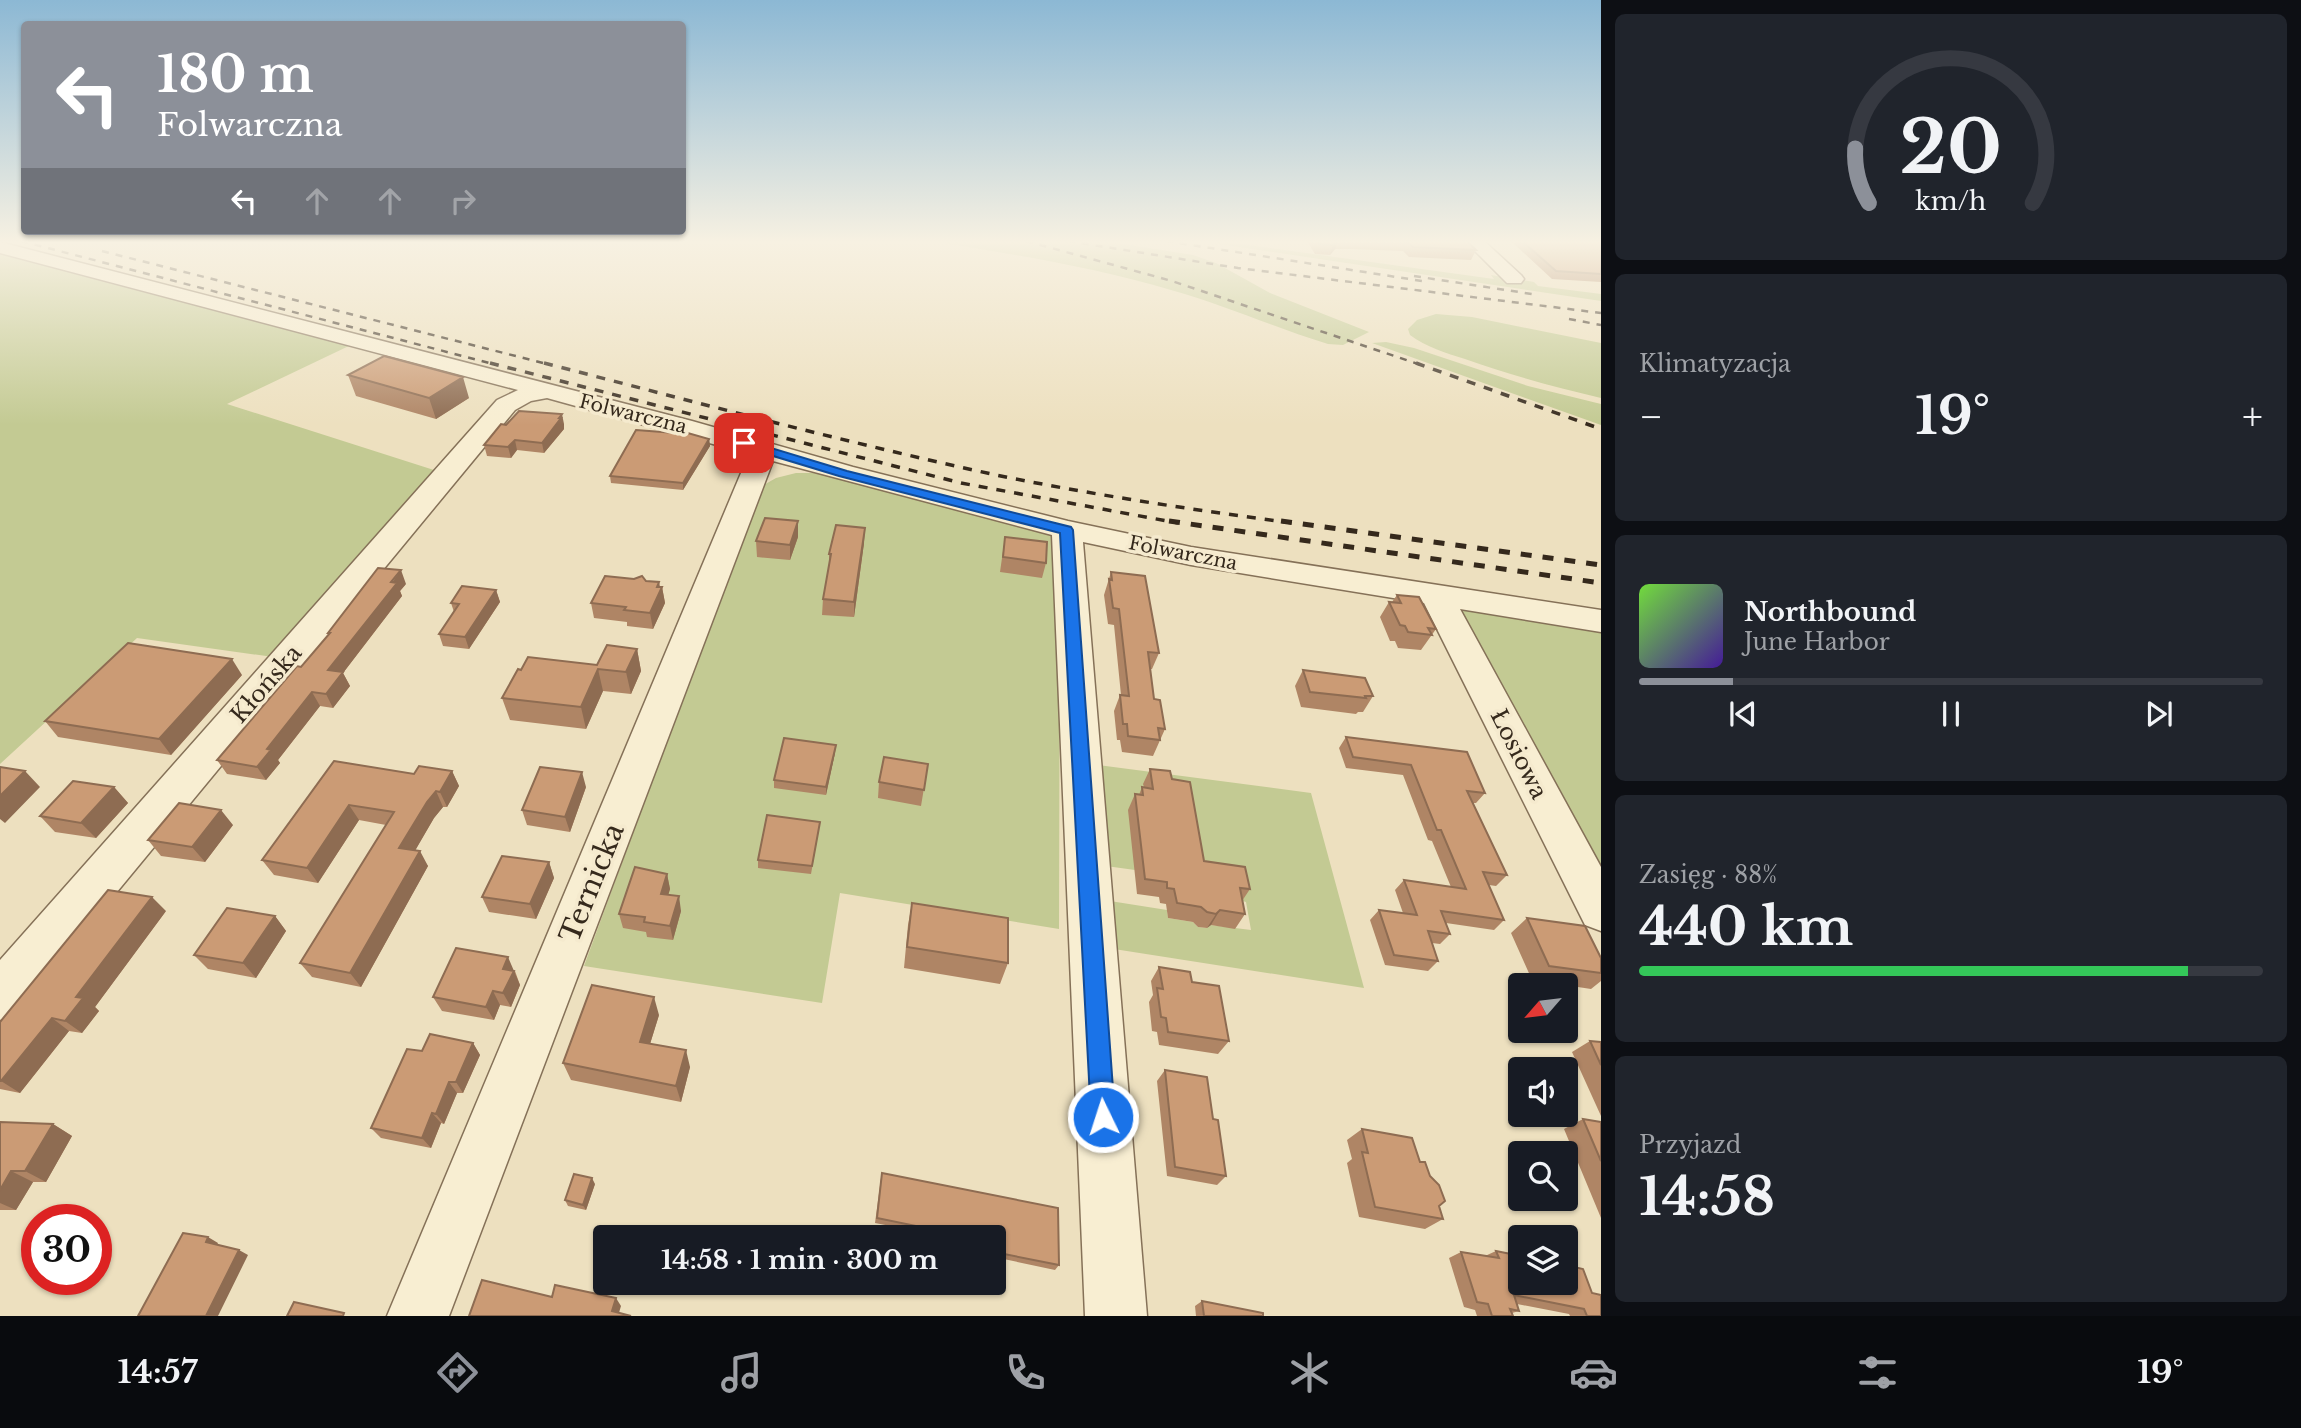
<!DOCTYPE html>
<html lang="pl">
<head>
<meta charset="utf-8">
<style>
	body { margin:0; font-family:"Libre Baskerville",serif; background:#20242c; color:#f1f3f6; height:100vh; display:flex; flex-direction:column; font-size:26px; white-space:nowrap }
	* { box-sizing:border-box; margin:0 }
	p { font-size:23px; color:#9ea1a6 }
	.icon { flex:none; width:38px; height:38px; fill:none; stroke:currentColor; stroke-width:2; stroke-linecap:round; stroke-linejoin:round }
	.map { position:relative; flex:1; overflow:hidden }
	.side { display:flex; flex-direction:column; gap:14px; padding:14px; background:#0d0f14; width:700px }
	.side>* { flex:none }
	.top-card { position:absolute; left:21px; top:21px; width:665px; height:214px; border-radius:7px; box-shadow:0 2px 5px #0004; background:#8c9099; color:#fff; overflow:hidden }
	.needle { width:46px; rotate:242deg }
	.fabs { position:absolute; left:1508px; top:973px; display:grid; gap:14px }
	.fabs a { display:grid; place-items:center; width:70px; height:70px; border-radius:7px; background:#171b24; box-shadow:0 2px 5px #0004; font-size:35px }
	.speed { position:absolute; left:21px; top:1204px; display:flex; gap:14px; font-size:35px; font-weight:700; text-align:center }
	.speed>* { display:grid; place-content:center; width:91px; height:91px; border-radius:50%; background:#171b24; box-shadow:0 2px 5px #0004; line-height:1 }
	.speed .limit { border:10px solid #d22; background:#fff; color:#111 }
	.pin { position:absolute; display:grid; place-items:center; width:60px; height:60px; color:#fff; margin:-30px; border-radius:14px; box-shadow:0 4px 10px #0006 }
	.me { position:absolute; width:77px; margin:-38px; rotate:356deg; stroke-linejoin:round; filter:drop-shadow(0 0 5px #0008) }
	.turn { display:flex; align-items:center; gap:24px; height:147px; padding:0 21px; font-size:32px }
	.turn .icon { width:91px; height:91px; stroke-width:2.5 }
	.turn b { display:block; font-size:49px; line-height:60px }
	.lanes { display:flex; align-items:center; height:66px; padding:0 21px; background:#0003; justify-content:center; gap:35px; direction:ltr }
	.lanes .off { opacity:.35 }
	.big { font-size:52px; font-weight:800; line-height:1.1 }
	.side .tile { flex:1; display:flex; flex-direction:column; justify-content:center; gap:10px; min-width:0; padding:0 24px; border-radius:10px; background:#20242c }
	.side .dial { align-items:center; gap:0 }
	.dial svg { height:182px; overflow:visible; fill:none; stroke:#363941; stroke-width:7; stroke-linecap:round; text-anchor:middle }
	.dial text { fill:#f1f3f6; stroke:none }
	.song { display:flex; align-items:center; gap:21px }
	.cover { width:84px; height:84px; border-radius:10px; background:linear-gradient(135deg,hsl(100 70% 55%),hsl(260 70% 35%)) }
	.played { height:7px; border-radius:4px; background:linear-gradient(90deg,#8c9099 15%,#363941 15%) }
	.keys { display:flex; justify-content:space-around; direction:ltr }
	.heat { display:flex; justify-content:space-between; align-items:center; font-size:38px; direction:ltr }
	.charge { height:10px; border-radius:5px; background:linear-gradient(90deg,#34c759 88%,#363941 0) }
	.trip { position:absolute; left:593px; top:1225px; width:413px; height:70px; border-radius:7px; background:#171b24; box-shadow:0 2px 5px #0004; font-weight:800; line-height:70px; text-align:center }
	.tabs { display:flex; height:112px; justify-content:space-around; align-items:center; background:#090b0e; color:#9ea1a6 }
	.tabs .icon { width:49px; height:49px }
	.tabs .selected { color:#8c9099 }
	.tabs b { font-size:32px; color:#f1f3f6 }
	main { display:flex; flex:1; min-height:0 }
	.map>svg:first-child { display:block }
</style>
</head>
<body>
<main>
<div class="map">
<svg width="1601" height="1316" viewBox="0 0 1601 1316">
	<rect width="100%" height="100%" fill="#ede0bf"/>
	<path fill="#c3ca93" d="M931,241h173l89,14 23,8 54,30 99,39 -26,13 -15,-1c-53,-16 -103,-39 -157,-54 -78,-23 -159,-36 -240,-49z
		M1199,241h20l275,38 -3,-4 43,7 4,4 63,8v7z
		M0,251l353,93 -126,60 210,67 -157,187 -143,-20 -137,126z
		M1436,314l36,3 129,26v55c-46,-11 -91,-23 -136,-39 -19,-6 -39,-12 -55,-24l-2,-6 9,-9z
		M1386,342l28,6 114,38 73,18v21l-229,-82z
		M796,473h17l54,10 183,48 10,11 -1,387 -219,-36 -18,110 -238,-37 176,-479 16,-9z
		M1453,606l148,18v257z
		M1098,765l213,28 53,195 -250,-39 -4,-48 57,9 1,8 25,4 5,5 9,1 4,-3 40,5 -5,-28 -111,-35v3l-29,-4z"/>
	<g fill="none" stroke-linecap="round" stroke-linejoin="round">
		<g stroke="#857158" stroke-width="3">
			<path id="minor" d="M1465,241h19l37,34 3,4 -3,4h-14z
				M0,242l692,179 161,46 215,54 123,26 410,63v22l-141,-23 141,258v64l-16,-6 -161,-322 -233,-38 -108,-23 64,774h-62l-33,-781 -279,-74 -324,855h-62l362,-862 -202,-56 -16,3 -16,9 -498,603 -17,7v-60l497,-560 21,-10 -518,-137z"/>
		</g>
		<use href="#minor" fill="#f8eed2" fill-rule="evenodd"/>
		<path stroke="#35291c" stroke-width="2.5" stroke-dasharray="7 7" stroke-linecap="butt" d="M21,241l476,124
			M1026,241l146,40 249,84
			M1068,241l170,27 363,45
			M1166,241l256,40
			M102,251l449,114
			M1414,276l118,18
			M1569,319l32,6"/>
		<path stroke="#35291c" stroke-width="3.5" stroke-dasharray="9 9" stroke-linecap="butt" d="M490,363l471,120 217,40
			M544,363c151,39 300,79 452,112 98,20 198,35 297,48
			M1416,363l185,66"/>
		<path stroke="#35291c" stroke-width="5" stroke-dasharray="11 11" stroke-linecap="butt" d="M1169,521l432,62
			M1281,521l320,44"/>
	</g>
	<path fill="#af8565" d="M1307,241h160l9,9 -5,10 -62,-3 -6,-6 -53,-2h-15l-5,6 -15,-1z
		M1511,241h90v41l-49,-3z
		M348,375l121,23 -33,21 -80,-23z
		M564,424v5l-20,24 -27,-3 -6,8 -24,-2 -3,-11z
		M709,439l1,7 -27,44 -72,-7 -1,-7z
		M798,537l-8,23 -33,-3 -1,-16z
		M1005,537l41,26 -4,15 -42,-6z
		M864,543l-10,74 -32,-2 1,-16 6,-30v-15z
		M1111,572l48,81 -7,16h-2l4,30 11,30 -12,27 -31,-4 -2,-12h-3l-3,-29 6,-16h1l-7,-70 -6,-1 -4,-29z
		M646,581l13,1 1,5h2l3,16 -12,26 -26,-3v-4l-33,-4 -3,-15z
		M406,584l-6,7 2,5 -59,77 7,13 -17,22 -13,-2 -42,54 2,3 -14,17 -39,-6 -10,-14 112,-125 -1,-2z
		M496,590l4,12 -31,47 -26,-3 -4,-12 15,-22 -3,-9z
		M1397,595l39,34 -15,21 -23,-2 -3,-7h-5l-10,-24 9,-15h3z
		M637,649l4,22 -10,23 -28,-3 -17,38 -76,-9 -8,-22 19,-28 76,-5z
		M1303,670l70,26 -10,16h-5l-2,2 -55,-7 -6,-21z
		M242,675l-71,80 -113,-18 -13,-16z
		M1346,737l139,56 -9,10h-3l34,72 -11,11 -7,-1 15,35 -10,10 -48,-7 4,11 -10,10 -8,-1 6,18 -10,10 -43,-6 -15,-45 9,-10 24,3 -8,-23 9,-10 47,7 -19,-46 -4,-1 -25,-65 -57,-7 -7,-20z
		M835,753l-9,42 -52,-7v-8z
		M334,761l80,13 38,-3 7,15 -12,21h-4l-9,11 -19,32 13,16 -67,121 -49,-10 -12,-14 86,-138 -27,-5 -41,63 -44,-8 -12,-15z
		M928,764l-7,42 -43,-8 1,-16z
		M1150,769l22,10 32,82 46,28 -8,12 3,13 -10,15 -24,-4 -4,3 -9,-1 -5,-5 -25,-4 -2,-14 -6,-1 -1,-6 -22,-3 -9,-84 7,-16 4,1 3,-8h2l-1,-3z
		M114,787l14,16 -32,35 -41,-6 -15,-16z
		M586,787l-16,45 -43,-7 -5,-15z
		M233,825l-28,37 -44,-6 -13,-16z
		M819,829l-8,45 -53,-6v-8z
		M549,862l5,16 -18,41 -47,-7 -7,-15z
		M667,874l3,15 -2,6 13,16 -8,29 -26,-3 -1,-5 -23,-4 -4,-14z
		M912,903l96,60 -8,21 -96,-16 4,-43z
		M166,911l-71,96 4,4 -17,22 -13,-2 -49,62 -20,-4v-67z
		M275,916l11,15 -30,47 -48,-9 -14,-14z
		M1527,918l74,40v23l-10,8 -59,-9 -21,-47z
		M1159,967l33,15 37,59 -11,13 -59,-9 -2,-13 -5,-1 -3,-29 4,-7 -2,-14z
		M515,971l5,14 -9,22 -11,-2 -6,15 -52,-9 -9,-14z
		M659,1015l-9,29 40,23 -9,35 -110,-22 -8,-17z
		M1590,1041l11,1v74l-29,-64z
		M473,1043l7,12 -17,38h-6l-13,31 -3,-1 -10,25 -50,-10 -10,-10 51,-77z
		M1165,1070l48,49 13,57 -9,9 -50,-9 -10,-95z
		M1583,1119l18,3v96l-37,-89z
		M0,1122l53,2 19,12 -26,46h-13l-17,28h-16z
		M1362,1129l58,33 19,44 4,13 -18,10 -66,-12 -12,-54 5,-4 -5,-19z
		M881,1178l178,87 -4,5 -61,-13v-20h-47l-72,-14z
		M595,1184l-9,26 -18,-4 -3,-6z
		M1496,1251l105,65h-31l-1,-2 -52,-10 2,7 -7,2 1,3h-36l-2,-6 -11,-3 -15,-49 12,-6 24,4z
		M1202,1301l61,15h-67l-1,-10z"/>
	<path fill="#8e6c52" d="M1338,241l-3,8 -5,6 3,-10z
		M463,377l6,21 -33,21 -7,-21z
		M562,414l2,10v5l-20,24 -2,-10z
		M709,439l1,7 -27,44v-7z
		M515,440l2,10 -6,8 -3,-11z
		M798,521v16l-8,23v-15z
		M865,528l-1,15 -10,74v-15z
		M401,570l5,14 -6,7 2,5 -59,77 7,13 -17,22 -7,-14 2,-24z
		M659,582l1,10 2,-5 3,16 -12,26 -3,-16z
		M496,590l4,12 -31,47 -4,-12z
		M637,649l4,22 -10,23 -5,-22z
		M232,659l10,16 -71,80 -12,-16z
		M598,669l5,22 -17,38 -5,-22z
		M312,692l8,14 -42,54 2,3 -14,17 -9,-13 10,-18z
		M836,745l-1,8 -9,42v-8z
		M25,771l15,16 -35,36 -5,-4v-23z
		M452,771l7,15 -12,21 -7,-15z
		M582,772l4,15 -16,45 -5,-15z
		M114,787l14,16 -32,35 -15,-15z
		M436,791l7,16 -9,11 -26,45 -9,-15 28,-46z
		M349,805l10,15 -41,63 -11,-15z
		M221,810l12,15 -28,37 -13,-15z
		M420,851l8,15 -67,121 -11,-14z
		M549,862l5,16 -18,41 -6,-15z
		M667,874l3,15 -6,20 -3,-15z
		M679,896l2,15 -8,29 -3,-14z
		M152,897l14,14 -71,96 4,4 -17,22 -17,-12 11,-24z
		M1220,910l-9,15 -4,3 9,-14z
		M275,916l11,15 -30,47 -13,-15z
		M508,957l12,28 -9,22 -8,-14v-24z
		M493,991l7,14 -6,15 -8,-13z
		M654,997l5,18 -14,45 -5,-18z
		M52,1018l17,13 -49,62 -19,-12z
		M473,1043l7,12 -17,38 -7,-11z
		M686,1050l4,17 -9,35 -5,-16z
		M449,1082l8,11 -13,31 -8,-10z
		M432,1113l9,10 -10,25 -9,-10z
		M53,1124l19,12 -26,46 -21,-11z
		M11,1171l22,11 -17,28 -16,-7v-13z
		M592,1178l3,6 -9,26 -3,-5z
		M208,1237l10,6 -2,4 -10,-5z
		M239,1250l9,5 -30,61h-12z
		M616,1298l5,8 -3,10 -6,-5z"/>
	<path fill="#cb9b75" stroke="#8e6c52" stroke-width="2" d="M1317,241h21l-5,4 -14,-1z
		M1389,241h78l9,9 -63,-3 -5,-5z
		M1522,241h79v33l-45,-3z
		M384,356l79,21 -34,21 -81,-23z
		M519,411l43,3 -3,4h2l-19,25 -27,-3 -7,7 -24,-2 17,-21 5,1z
		M636,430l39,3 2,-3 32,9 -26,44 -73,-7z
		M765,518l33,3 -8,24 -34,-4z
		M836,525l29,3 -11,74 -31,-3 8,-45h-2z
		M1005,537l42,5 -1,21 -43,-6z
		M378,568l23,2 -10,12 6,1 -69,87 15,2 -17,22 -14,-2 -45,57 4,1 -14,17 -40,-7 80,-94 4,1 29,-34h-2z
		M1111,572l34,4 14,77 -11,-1 6,47 6,1 5,29 -7,-1 2,12 -32,-4 -1,-12h-4l-3,-29 9,1 -10,-87 -6,-1 -4,-29 3,1z
		M605,576l29,3 8,-3 4,5 13,1 -2,5h5l-12,26 -26,-3 2,-3 -35,-4z
		M462,586l34,4 -31,47 -26,-3 20,-30 -8,-1z
		M1397,595l22,2 17,32 -8,-1 4,7 -24,-3 -3,-6 -5,-1 -11,-23 12,1z
		M128,643l104,16 -73,80 -114,-18z
		M607,645l30,4 -11,23 -28,-3 -17,38 -79,-9 16,-29 3,1 7,-13 69,8z
		M1303,670l62,8 8,18h-8l1,2 -56,-6z
		M1346,737l121,15 18,41 -18,-2 40,84 -24,-3 21,48 -63,-9 9,23 -22,-3 10,30 -44,-6 -15,-45 38,5 -13,-35 62,9 -25,-59h-4l-26,-65 -58,-8z
		M784,738l52,7 -10,42 -52,-7z
		M884,757l44,7 -4,26 -45,-8z
		M334,761l80,13 5,-8 33,5 -12,21 -4,-1 -9,11 -28,46 21,3 -70,122 -50,-10 94,-151 -45,-7 -42,63 -45,-8z
		M0,767l25,4 -25,25z
		M540,767l42,5 -17,45 -43,-7z
		M1150,769l20,2 2,8 18,3 14,79 41,6 5,22 -10,-1 5,26 -25,-4 -4,4 -9,-2 -6,-5 -24,-4 -3,-14 -7,-1v-6l-22,-3 -10,-85 8,1 -1,-8 11,2z
		M73,781l41,6 -33,36 -41,-7z
		M179,803l42,7 -29,37 -44,-7z
		M767,815l53,7 -8,44 -54,-6z
		M502,856l47,6 -19,42 -48,-7z
		M635,867l32,7 -6,20 18,2 -9,30 -26,-4 1,-5 -26,-3z
		M108,890l44,7 -76,100 7,1 -18,23 -13,-3 -51,63h-1v-59z
		M912,903l96,15v45l-101,-16z
		M227,908l48,8 -32,47 -49,-8z
		M1527,918l58,8 16,32v15l-52,-7z
		M456,948l52,9 -5,12 11,2 -11,22 -10,-2 -7,16 -53,-10z
		M1159,967l31,5 2,10 27,4 10,55 -61,-9 -2,-14 -5,-1 -4,-29 6,1z
		M592,985l62,12 -14,45 46,8 -10,36 -113,-23z
		M430,1034l43,9 -17,39h-7l-13,32 -4,-1 -10,25 -51,-10 36,-79 15,2z
		M1590,1041l11,1v23z
		M1165,1070l42,7 6,42 5,1 8,56 -51,-9z
		M1583,1119l18,3v39z
		M0,1122l53,2 -28,47h-14l-11,19z
		M1362,1129l50,9 8,24h5l5,14 9,9 6,16 -6,5 4,13 -68,-12 -13,-55 6,1z
		M882,1173l176,35 1,57 -65,-13v-15h-39v-3l-78,-16z
		M574,1174l18,4 -9,27 -18,-5z
		M183,1233l25,4 -2,5 33,8 -33,66h-68z
		M1496,1251l25,5v27h45v-18l17,4 9,24 9,2v21h-14l-3,-7 -70,-14 5,16 -9,-2 3,7h-21l-4,-12 -11,-2 -16,-50 38,6z
		M482,1280l70,17 3,-12 61,13 -4,13 19,5h-162z
		M1202,1301l61,12v3h-59z
		M294,1302l50,11 -1,3h-56z"/>
	<linearGradient id="sky" x2="0" y2="1"><stop stop-color="#8cb8d4"/><stop offset="0.57" stop-color="#f7f1e2"/><stop offset="1" stop-color="#f7f1e2" stop-opacity="0"/></linearGradient>
	<rect width="1601" height="425" fill="url(#sky)"/>
	<path fill="#1a73e8" stroke="#114b97" stroke-width="2" d="M740,441h8l99,30 224,56 2,3 42,587 -3,8 -9,4 -8,-4 -4,-8 -31,-584 -221,-57 -99,-30z"/>
	<g text-anchor="middle" dominant-baseline="central" stroke-width="7" stroke-linejoin="round" paint-order="stroke">
		<g font-size="19" fill="#35291c" stroke="#f5eace">
			<text transform="translate(633 414) rotate(14)">Folwarczna</text>
			<text transform="translate(1183 553) rotate(11)">Folwarczna</text>
		</g>
		<g font-size="23" fill="#35291c" stroke="#f5eace">
			<text transform="translate(266 684) rotate(-49)">Kłońska</text>
			<text transform="translate(1519 754) rotate(63)">Łosiowa</text>
		</g>
		<g font-size="28" fill="#35291c" stroke="#f5eace">
			<text transform="translate(592 883) rotate(-68)">Ternicka</text>
		</g>
	</g>
</svg>
<div class="fabs">
<a><svg class="needle" viewBox="-14 -14 28 28"><path d="M0-13l5 13h-10z" fill="#e53935"/><path d="M0 13l5-13h-10z" fill="#9ea1a6"/></svg></a>
<a><svg class="icon" aria-label="sound" viewBox="0 0 24 24"><path d="M4 9h4l5-4v14l-5-4H4zM17 9q2 3 0 6"/></svg></a>
<a><svg class="icon" aria-label="search" viewBox="0 0 24 24"><circle cx="10" cy="10" r="6"/><path d="M15 15l6 6"/></svg></a>
<a><svg class="icon" aria-label="layers" viewBox="0 0 24 24"><path d="M12 4l9 5-9 5-9-5zM3 14l9 5 9-5"/></svg></a>
</div>
<div class="speed"><div class="limit">30</div></div>
<div class="pin" style="left:744px;top:443px;background:#d93025"><svg class="icon" aria-label="arrive" viewBox="0 0 24 24"><path d="M6 21V4h12l-3 4 3 4H6"/></svg></div>
<svg class="me" style="left:1103px;top:1117px" viewBox="-20 -20 40 40"><circle r="17" fill="#1a73e8" stroke="#fff" stroke-width="3"/><path d="M0-11L8 9 0 5-8 9z" fill="#fff"/></svg>
<div class="trip">14:58 · 1 min · 300 m</div>
<div class="top-card">
<div class="turn"><svg class="icon" aria-label="left" viewBox="0 0 24 24"><path d="M17 20v-9H6M10 6l-5 5 5 5"/></svg><div><b>180 m</b>Folwarczna</div></div>
<div class="lanes"><svg class="icon" aria-label="left" viewBox="0 0 24 24"><path d="M17 20v-9H6M10 6l-5 5 5 5"/></svg><svg class="icon off" aria-label="ahead" viewBox="0 0 24 24"><path d="M12 20V5M6 11l6-6 6 6"/></svg><svg class="icon off" aria-label="ahead" viewBox="0 0 24 24"><path d="M12 20V5M6 11l6-6 6 6"/></svg><svg class="icon off" aria-label="right" viewBox="0 0 24 24"><path d="M7 20v-9h11M14 6l5 5-5 5"/></svg></div>
</div>
</div>
<section class="side">
<div class="tile dial"><svg viewBox="0 0 100 80">
<path d="M14 69A42 42 0 1 1 86 69"/>
<path d="M14 69A42 42 0 0 1 8 45" stroke="#8c9099"/>
<text x="50" y="56" font-size="32" font-weight="700">20</text>
<text x="50" y="72" font-size="11">km/h</text>
</svg></div>
<div class="tile"><p>Klimatyzacja</p>
<div class="heat"><a>−</a><b class="big">19°</b><a>+</a></div>
</div>
<div class="tile">
<div class="song"><i class="cover"></i><div><b>Northbound</b><p>June Harbor</p></div></div>
<div class="played"></div>
<div class="keys"><svg class="icon" aria-label="previous" viewBox="0 0 24 24"><path d="M18 5L8 12l10 7zM5 5v14"/></svg><svg class="icon" aria-label="pause" viewBox="0 0 24 24"><path d="M8 5v14M16 5v14"/></svg><svg class="icon" aria-label="next" viewBox="0 0 24 24"><path d="M6 5l10 7-10 7zM19 5v14"/></svg></div>
</div>
<div class="tile"><p>Zasięg · 88%</p><b class="big">440 km</b><div class="charge"></div></div>
<div class="tile"><p>Przyjazd</p><b class="big">14:58</b></div>
</section>
</main>
<nav class="tabs">
<b>14:57</b>
<svg class="icon selected" aria-label="directions" viewBox="0 0 24 24"><path d="M12 3l9 9-9 9-9-9zM9 14v-3h6M13 9l2 2-2 2"/></svg>
<svg class="icon" aria-label="music" viewBox="0 0 24 24"><path d="M9 18V5l10-2v13"/><circle cx="6" cy="18" r="3"/><circle cx="16" cy="16" r="3"/></svg>
<svg class="icon" aria-label="phone" viewBox="0 0 24 24"><path d="M5 4h4l2 5-3 2q2 4 5 5l2-3 5 2v4C11 20 4 13 5 4z"/></svg>
<svg class="icon" aria-label="climate" viewBox="0 0 24 24"><path d="M12 3v18M4 7l16 10M4 17L20 7"/></svg>
<svg class="icon" aria-label="car" viewBox="0 0 24 24"><path d="M5 17H2v-5l4-1 3-4h7l3 4 3 1v5h-3M9 17h6M6 11h13"/><circle cx="7" cy="17" r="2"/><circle cx="17" cy="17" r="2"/></svg>
<svg class="icon" aria-label="filters" viewBox="0 0 24 24"><path d="M4 7h16M4 17h16"/><circle cx="9" cy="7" r="2"/><circle cx="15" cy="17" r="2"/></svg>
<b>19°</b>
</nav>
</body>
</html>
